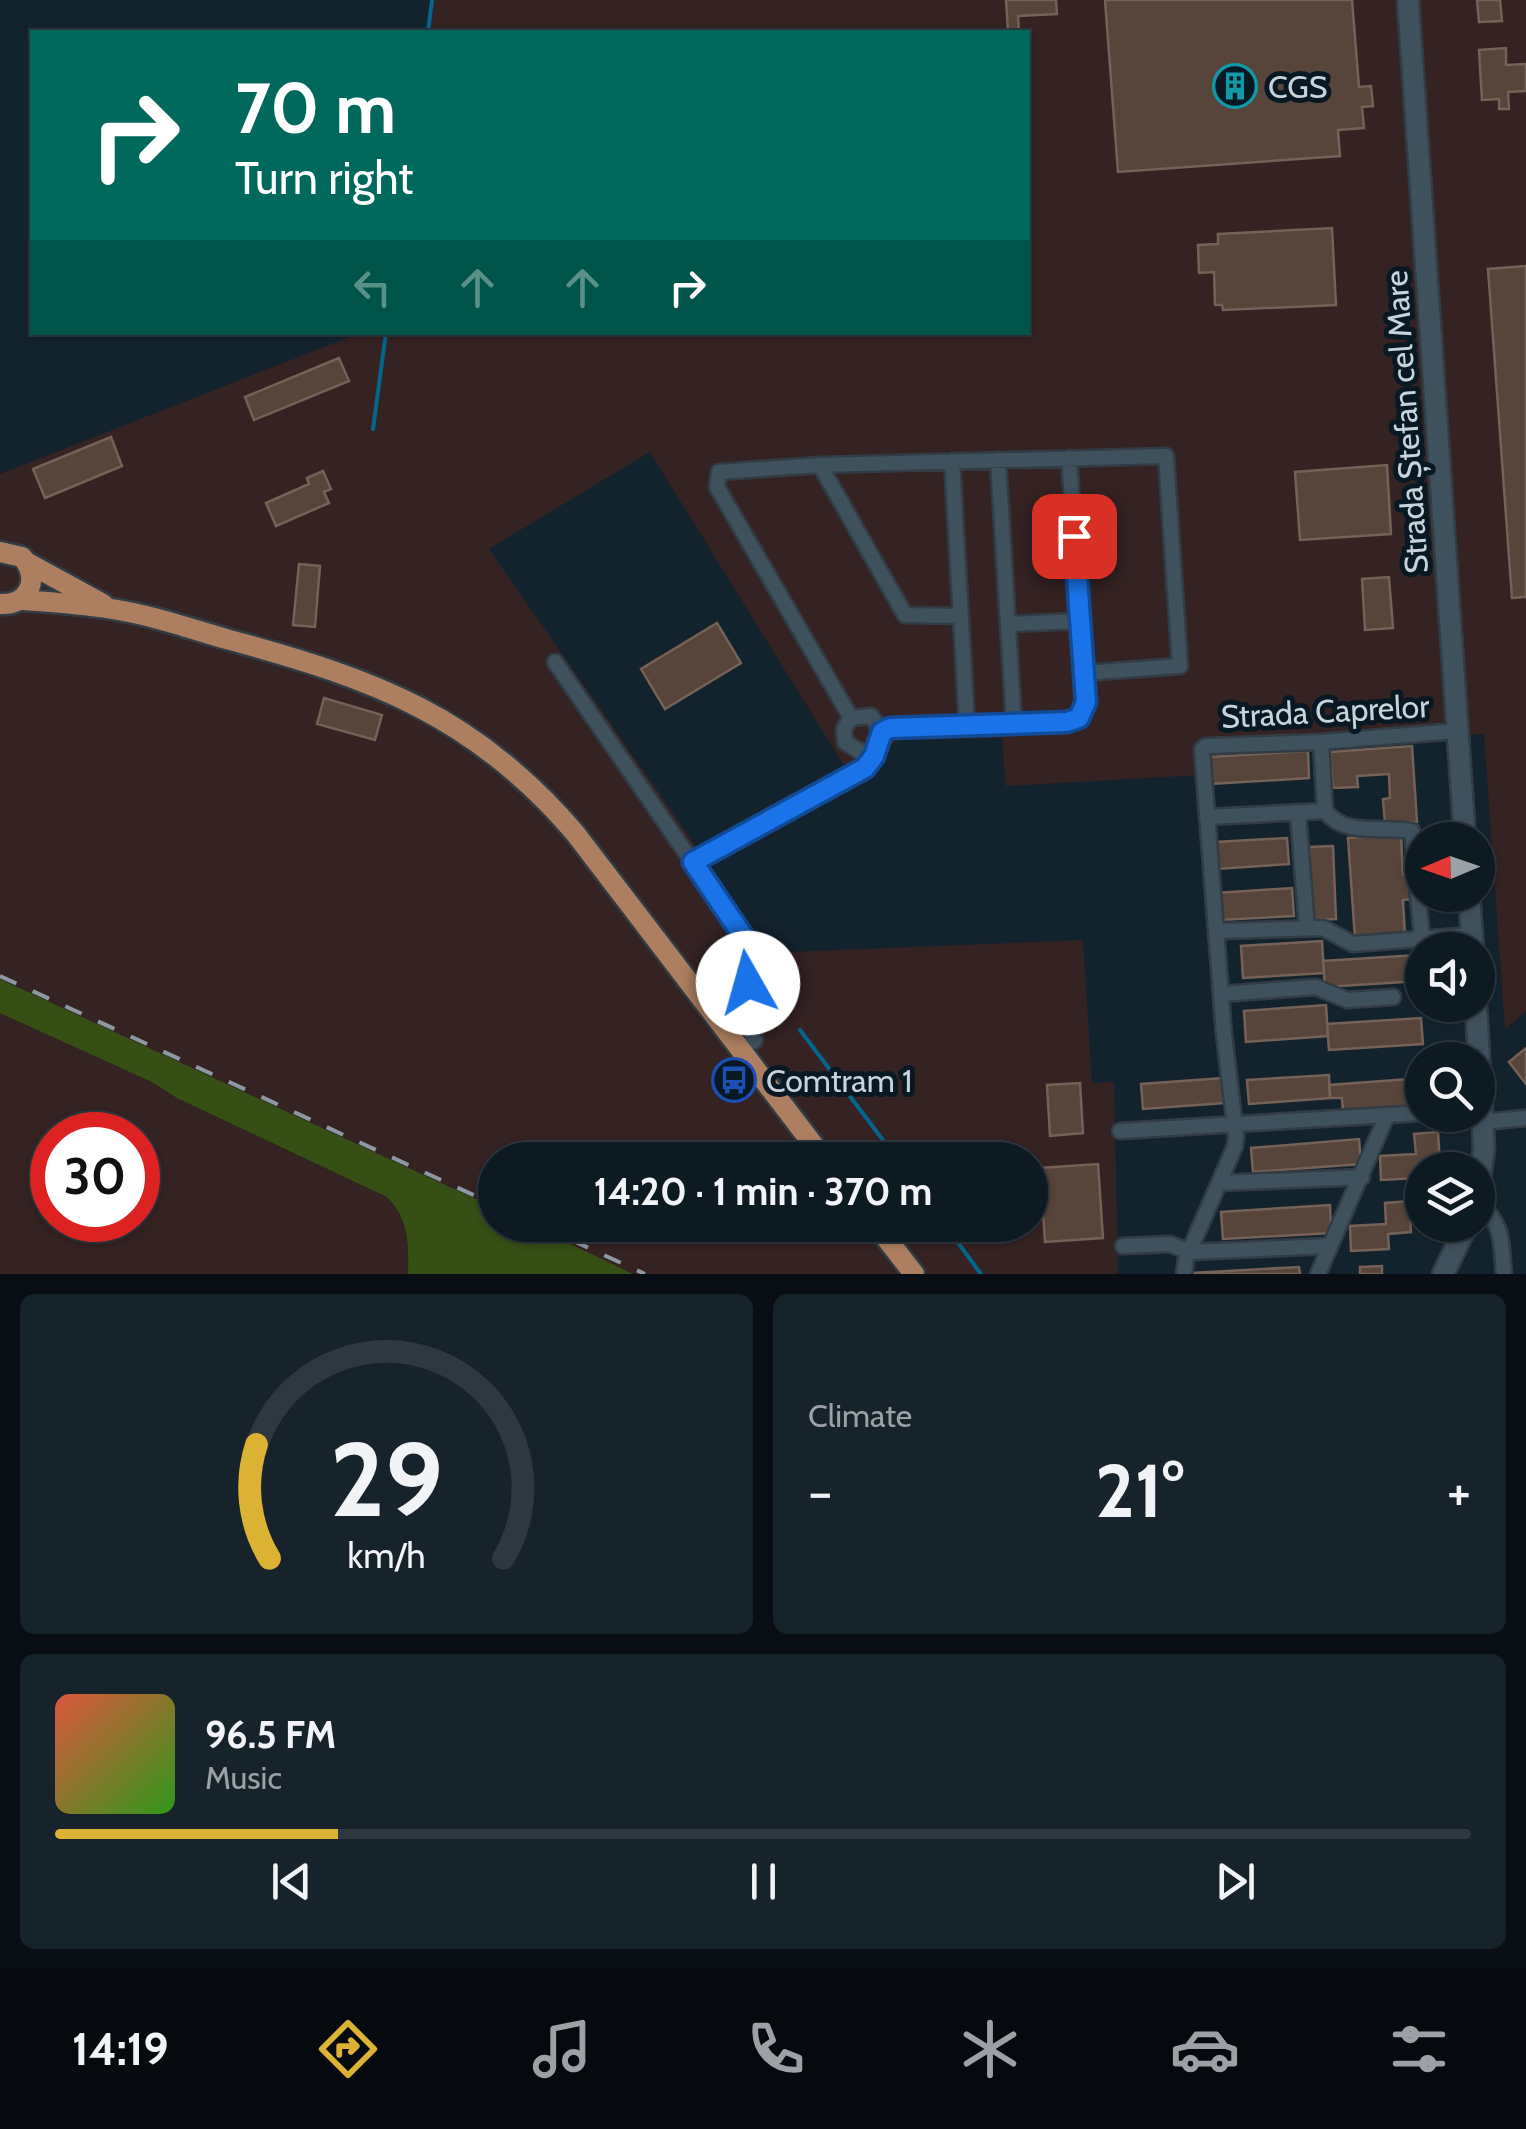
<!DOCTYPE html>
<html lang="en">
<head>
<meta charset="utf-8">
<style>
	body { margin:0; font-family:Cabin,sans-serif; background:#17232a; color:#f1f3f6; height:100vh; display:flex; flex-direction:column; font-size:38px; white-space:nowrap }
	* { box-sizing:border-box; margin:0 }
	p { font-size:32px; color:#9ba1a5 }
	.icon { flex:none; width:55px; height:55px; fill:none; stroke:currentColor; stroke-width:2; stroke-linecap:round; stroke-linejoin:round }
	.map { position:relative; height:1274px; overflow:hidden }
	.panel { display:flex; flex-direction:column; gap:20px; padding:20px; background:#080e13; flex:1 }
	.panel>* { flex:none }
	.top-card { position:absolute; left:30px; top:30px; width:1000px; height:305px; border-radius:0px; box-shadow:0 2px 8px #0004,0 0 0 2px #2e3840; background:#00695c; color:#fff; overflow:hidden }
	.needle { width:65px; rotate:268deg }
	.tools { position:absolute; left:1405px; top:822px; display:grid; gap:20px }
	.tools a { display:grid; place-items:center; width:90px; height:90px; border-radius:50%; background:#0e1a22; box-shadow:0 2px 8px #0004,0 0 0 2px #2e3840; font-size:50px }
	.speed { position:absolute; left:30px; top:1112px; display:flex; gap:20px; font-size:50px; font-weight:700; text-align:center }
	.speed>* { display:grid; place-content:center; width:130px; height:130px; border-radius:50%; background:#0e1a22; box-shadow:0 2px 8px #0004,0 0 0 2px #2e3840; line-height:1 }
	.speed .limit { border:15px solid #d22; background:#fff; color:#111 }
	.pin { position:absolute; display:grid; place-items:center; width:85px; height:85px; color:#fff; margin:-42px; border-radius:20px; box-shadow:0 5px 15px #0006 }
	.me { position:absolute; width:110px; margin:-55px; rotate:353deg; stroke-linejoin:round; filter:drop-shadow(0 0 8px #0008) }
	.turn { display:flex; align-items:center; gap:35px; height:210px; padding:0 40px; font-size:45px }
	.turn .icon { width:130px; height:130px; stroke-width:2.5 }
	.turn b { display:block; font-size:70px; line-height:85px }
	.lanes { display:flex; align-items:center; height:95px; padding:0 40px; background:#0003; justify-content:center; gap:50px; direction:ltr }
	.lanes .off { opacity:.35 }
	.big { font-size:75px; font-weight:700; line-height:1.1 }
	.panel .card { flex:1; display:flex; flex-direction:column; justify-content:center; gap:15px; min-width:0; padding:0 35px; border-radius:15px; background:#17232a }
	.panel .dial { align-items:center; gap:0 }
	.dial svg { height:260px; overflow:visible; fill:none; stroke:#2e3840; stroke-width:7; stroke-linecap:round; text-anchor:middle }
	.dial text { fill:#f1f3f6; stroke:none }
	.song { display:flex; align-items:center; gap:30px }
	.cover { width:120px; height:120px; border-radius:15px; background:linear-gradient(135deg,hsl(10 70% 55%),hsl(110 70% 35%)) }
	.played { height:10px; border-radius:5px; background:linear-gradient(90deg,#dbb233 20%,#2e3840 20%) }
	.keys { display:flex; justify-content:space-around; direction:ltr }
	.heat { display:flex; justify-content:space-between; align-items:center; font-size:55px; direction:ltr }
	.panel .tiles { flex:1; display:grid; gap:20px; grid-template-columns:1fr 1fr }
	.card:last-child { grid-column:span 2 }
	.trip { position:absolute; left:478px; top:1142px; width:570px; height:100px; border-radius:50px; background:#0e1a22; box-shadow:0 2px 8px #0004,0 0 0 2px #2e3840; font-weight:700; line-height:100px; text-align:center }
	.menu { display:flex; height:160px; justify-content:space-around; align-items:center; background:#060a0e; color:#9ba1a5 }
	.menu .icon { width:70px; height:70px }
	.menu .on { color:#dbb233 }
	.menu b { font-size:45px; color:#f1f3f6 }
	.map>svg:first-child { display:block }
</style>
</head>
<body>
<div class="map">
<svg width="1526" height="1274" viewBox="0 0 1526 1274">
	<rect width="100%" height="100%" fill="#13232e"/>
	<path fill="#352223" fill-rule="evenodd" d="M431,0h1095v1011l-21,18 -21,-295 -284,14v27l-194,11 -4,-48 -103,2 -54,27 -195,-315 -161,97 200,287 76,117 318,-13 9,143 22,-1 4,192h-1118v-800l360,-141 668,-1v-300h-601zM52,1135h86v85h-86zM495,1160h535v65h-535z"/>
	<path fill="#354f15" d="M0,979l495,229v17h36l102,49h-225c1,-29 1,-55 -21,-77l-210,-99 -25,-16 -152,-69z"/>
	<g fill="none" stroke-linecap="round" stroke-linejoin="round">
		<path stroke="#03668c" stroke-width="4" d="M428,32l4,-32
			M373,429l13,-97
			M763,979l15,21
			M800,1030l98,130
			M945,1225l36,49"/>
	</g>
	<path fill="#57443a" stroke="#756156" stroke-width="2.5" d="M1006,0h50l1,14 -39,2 1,16h-11z
		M1105,0h247l7,87 12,-1 2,20 -11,1 2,21 -26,2 2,26 -222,16z
		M1477,0h23l2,21 -23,1z
		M1506,48v17l20,-1v27l-18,1 1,17h-10v-10l-17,1 -3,-50z
		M1332,228l4,77 -113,5 -1,-5h-7l-1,-33 -15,1 -1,-28 20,-1v-10z
		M1526,266v331l-14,1 -24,-329z
		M339,358l10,23 -95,39 -9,-23z
		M111,437l11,29 -77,32 -12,-29z
		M1387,465l4,69 -91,6 -5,-68z
		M323,471l8,18 -7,3 5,11 -53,23 -10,-23 43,-19 -2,-6z
		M299,564l21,2 -5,61 -22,-2z
		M1389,577l4,51 -28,2 -3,-51z
		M717,623l24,40 -76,46 -24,-40z
		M324,698l58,17 -7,25 -58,-16z
		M1412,746l5,76 -32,2 -2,-25 7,-1 -1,-24 -32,2 1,11 -25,1 -3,-36z
		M1308,751l1,27 -98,6 -2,-27z
		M1401,834l2,41 8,-1 2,25 -10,1 2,36 -50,3 -7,-101z
		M1287,838l2,26 -72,5 -1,-27z
		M1333,846l3,73 -23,1 -4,-73z
		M1292,888l2,28 -75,4 -2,-27z
		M1322,941l2,32 -81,5 -2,-32z
		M1417,955l2,26 -94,6 -2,-26z
		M1326,1005l2,31 -82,6 -2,-31z
		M1421,1018l2,26 -94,6 -2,-26z
		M1526,1048v36l-17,-22z
		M1329,1075l1,23 -81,6 -2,-24z
		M1223,1078l1,25 -81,6 -2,-25z
		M1422,1078v28l-79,6 -1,-14h-12l-1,-13z
		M1080,1083l3,50 -33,3 -3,-51z
		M1438,1132l2,32 -23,1 1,13 -37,2 -1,-24 36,-2 -2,-20z
		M1359,1139l2,25 -108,8 -2,-24z
		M1098,1164l5,74 -58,4 -5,-74z
		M1409,1201l2,31 -23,2 1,15 -38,2 -1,-25 36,-2 -1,-21z
		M1330,1205l1,28 -108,6 -2,-27z
		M1382,1266v8h-22v-7z
		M1299,1267l1,7h-108v-1z"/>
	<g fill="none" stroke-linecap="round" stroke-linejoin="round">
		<g stroke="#313c45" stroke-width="19">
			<path id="minor" d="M998,460l16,264
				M952,461l15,264
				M820,465l85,150 56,1
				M1008,624l72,-3
				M555,662l190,277c10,32 -8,71 10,101l-15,10
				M851,718l-134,-231 2,-15 101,-7 346,-9 14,210 -96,7
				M882,732l17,-5 168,-5c12,-4 16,-8 19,-21l-17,-243
				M1321,742l4,69
				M1298,813l9,115
				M1207,817l118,-6c21,27 58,14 87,20l10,108
				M693,863l172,-95 14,-23 3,-13 -11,-16 -20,2 -7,11 1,13 17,11 12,-4
				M1216,931l107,-3 30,16 119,-9
				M1221,994l95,-7 31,13 46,-3
				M1484,1122l42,-4
				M1120,1131l302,-18
				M1220,1183l142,-6
				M1478,1203c26,21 23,39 26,71
				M1123,1246l47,-2 19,8 141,-6
				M1184,1274l2,-15 49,-113 1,-10 -12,-102 -22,-285 4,-3 115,-4 136,-11
				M1318,1274l69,-159"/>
		</g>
		<g stroke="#313c45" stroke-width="25">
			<path id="secondary" d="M1408,0l57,840
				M1469,895l4,55
				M1476,1005l8,143 -6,44
				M1443,1274l24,-49"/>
		</g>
		<g stroke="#313c45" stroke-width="25">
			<path id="primary" d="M0,552l22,5c19,21 7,49 -22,47
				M28,563l75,41
				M21,600c30,2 61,4 91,9 40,6 79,20 118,31 144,39 245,76 345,193l250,327
				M876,1225l38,49"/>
		</g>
		<use href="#minor" stroke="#40515e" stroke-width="14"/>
		<use href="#secondary" stroke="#40515e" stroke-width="20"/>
		<use href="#primary" stroke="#ad7f60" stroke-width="20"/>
		<path stroke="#8d99a2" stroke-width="4" stroke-dasharray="18 18" stroke-linecap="butt" d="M0,976l495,229
			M539,1225l106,49"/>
	</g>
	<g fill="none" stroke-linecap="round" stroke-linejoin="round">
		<g stroke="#114b97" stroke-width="25">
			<path id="route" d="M748,983v-31l-3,-13 -52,-77 172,-94 9,-12 8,-24 8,-4 177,-6 12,-4 7,-16 -12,-166"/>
		</g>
		<use href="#route" stroke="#1a73e8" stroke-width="18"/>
	</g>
	<defs>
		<g id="building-ring" transform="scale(2.25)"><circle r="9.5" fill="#091924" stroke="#0f9aa8" stroke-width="1.5"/><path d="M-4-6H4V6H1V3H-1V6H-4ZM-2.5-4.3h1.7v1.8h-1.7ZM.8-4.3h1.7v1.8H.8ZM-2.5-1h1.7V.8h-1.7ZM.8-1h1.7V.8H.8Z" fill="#0f9aa8"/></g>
		<g id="bus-ring" transform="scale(2.25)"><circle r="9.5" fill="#091924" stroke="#1a4fb4" stroke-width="1.5"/><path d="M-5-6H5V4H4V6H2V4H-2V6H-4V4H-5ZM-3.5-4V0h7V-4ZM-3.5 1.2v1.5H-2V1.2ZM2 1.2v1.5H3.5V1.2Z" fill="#1a4fb4"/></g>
	</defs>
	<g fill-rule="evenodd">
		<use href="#building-ring" x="1235" y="86"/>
		<use href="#bus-ring" x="734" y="1080"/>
	</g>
	<g text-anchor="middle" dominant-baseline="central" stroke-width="10" stroke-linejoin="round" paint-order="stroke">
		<g font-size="32" fill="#c9d3db" stroke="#091924" text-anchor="start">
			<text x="1268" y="86">CGS</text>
			<text x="766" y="1080">Comtram 1</text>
		</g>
		<g font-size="32" fill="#c9d3db" stroke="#091924">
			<text transform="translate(1406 422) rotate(-94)">Strada Ștefan cel Mare</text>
			<text transform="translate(1325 711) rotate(-3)">Strada Caprelor</text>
		</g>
	</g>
</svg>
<div class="tools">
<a><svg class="needle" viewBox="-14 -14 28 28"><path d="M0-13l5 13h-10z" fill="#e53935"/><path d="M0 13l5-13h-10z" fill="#9ba1a5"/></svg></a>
<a><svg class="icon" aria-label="sound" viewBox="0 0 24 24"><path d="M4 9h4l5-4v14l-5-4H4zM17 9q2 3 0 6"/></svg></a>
<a><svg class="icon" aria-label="search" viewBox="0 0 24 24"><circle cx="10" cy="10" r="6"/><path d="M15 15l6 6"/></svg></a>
<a><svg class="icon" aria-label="layers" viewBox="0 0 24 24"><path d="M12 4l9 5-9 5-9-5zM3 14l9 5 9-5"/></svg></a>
</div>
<div class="speed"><div class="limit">30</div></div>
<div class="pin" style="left:1074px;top:536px;background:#d93025"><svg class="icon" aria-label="arrive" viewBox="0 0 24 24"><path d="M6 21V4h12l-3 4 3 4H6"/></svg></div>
<svg class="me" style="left:748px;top:983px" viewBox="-20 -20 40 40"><circle r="19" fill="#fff"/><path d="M0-13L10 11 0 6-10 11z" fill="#1a73e8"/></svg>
<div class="trip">14:20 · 1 min · 370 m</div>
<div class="top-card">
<div class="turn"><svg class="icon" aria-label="right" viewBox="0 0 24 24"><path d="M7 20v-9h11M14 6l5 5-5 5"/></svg><div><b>70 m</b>Turn right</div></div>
<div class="lanes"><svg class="icon off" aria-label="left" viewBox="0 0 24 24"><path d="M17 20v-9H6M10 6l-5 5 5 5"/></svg><svg class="icon off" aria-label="ahead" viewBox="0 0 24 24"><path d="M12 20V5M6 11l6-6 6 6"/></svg><svg class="icon off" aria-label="ahead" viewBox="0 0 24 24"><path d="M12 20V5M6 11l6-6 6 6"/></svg><svg class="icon" aria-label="right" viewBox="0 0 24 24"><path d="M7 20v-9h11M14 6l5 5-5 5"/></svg></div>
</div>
</div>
<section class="panel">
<div class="tiles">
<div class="card dial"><svg viewBox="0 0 100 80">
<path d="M14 69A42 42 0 1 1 86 69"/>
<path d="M14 69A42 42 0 0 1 10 34" stroke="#dbb233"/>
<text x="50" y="56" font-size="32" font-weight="700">29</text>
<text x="50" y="72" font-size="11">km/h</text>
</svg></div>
<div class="card"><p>Climate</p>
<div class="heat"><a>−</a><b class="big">21°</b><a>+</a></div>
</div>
<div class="card">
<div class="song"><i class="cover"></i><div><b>96.5 FM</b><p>Music</p></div></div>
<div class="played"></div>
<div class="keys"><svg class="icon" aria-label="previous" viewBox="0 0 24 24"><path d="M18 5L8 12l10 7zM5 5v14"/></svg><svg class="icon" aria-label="pause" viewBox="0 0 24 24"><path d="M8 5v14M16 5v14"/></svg><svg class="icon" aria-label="next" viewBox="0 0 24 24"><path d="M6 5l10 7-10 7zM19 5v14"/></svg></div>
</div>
</div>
</section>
<nav class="menu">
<b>14:19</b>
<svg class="icon on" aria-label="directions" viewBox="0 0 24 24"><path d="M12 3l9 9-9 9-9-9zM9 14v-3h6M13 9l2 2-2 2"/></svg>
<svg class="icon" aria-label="music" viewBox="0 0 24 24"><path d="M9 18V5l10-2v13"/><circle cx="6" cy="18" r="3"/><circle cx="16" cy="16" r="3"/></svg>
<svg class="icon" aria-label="phone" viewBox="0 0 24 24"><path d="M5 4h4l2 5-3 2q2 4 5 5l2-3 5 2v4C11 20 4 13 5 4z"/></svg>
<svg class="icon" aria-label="climate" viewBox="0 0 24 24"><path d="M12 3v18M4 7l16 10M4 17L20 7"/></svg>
<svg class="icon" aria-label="car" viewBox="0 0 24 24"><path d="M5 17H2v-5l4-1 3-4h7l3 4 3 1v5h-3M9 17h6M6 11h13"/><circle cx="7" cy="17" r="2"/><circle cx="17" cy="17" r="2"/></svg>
<svg class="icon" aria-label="filters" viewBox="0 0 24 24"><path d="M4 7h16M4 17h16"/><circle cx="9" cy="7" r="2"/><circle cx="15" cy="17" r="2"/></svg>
</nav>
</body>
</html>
